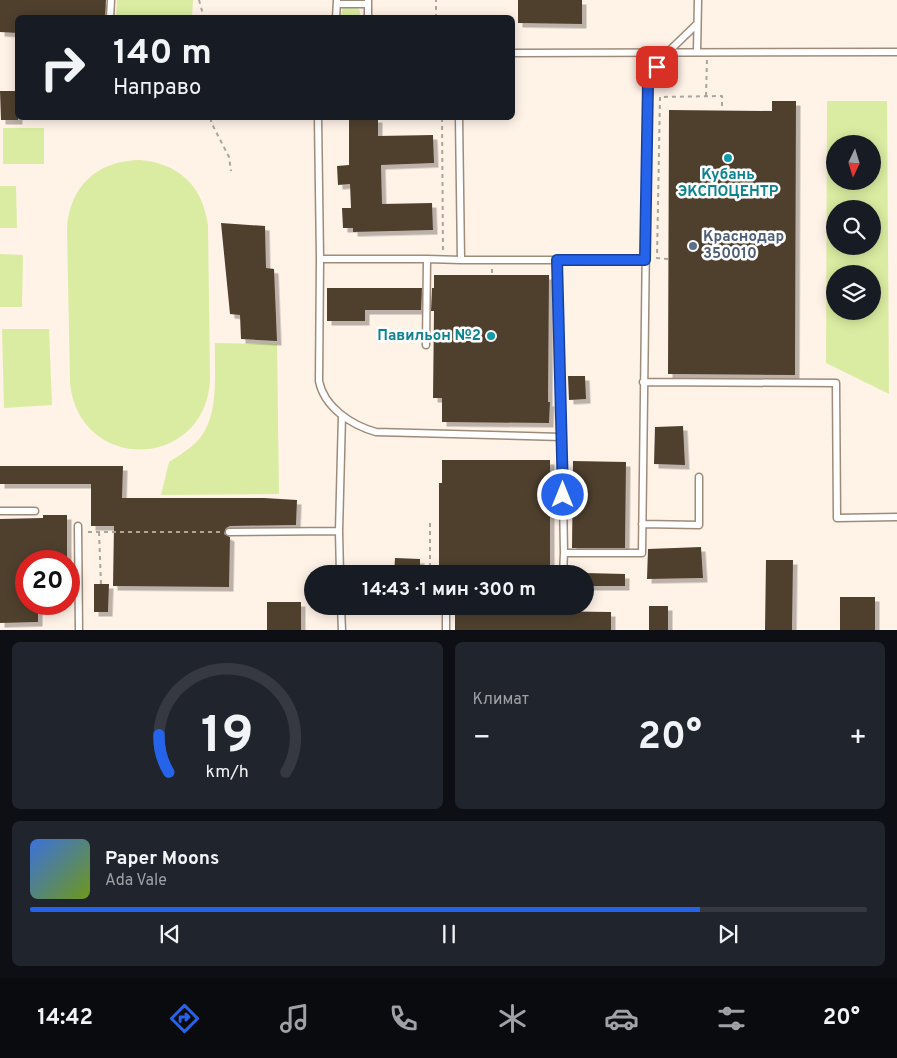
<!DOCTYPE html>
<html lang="ru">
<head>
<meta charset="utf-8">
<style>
	body { margin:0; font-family:Overpass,sans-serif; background:#20242c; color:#f1f3f6; height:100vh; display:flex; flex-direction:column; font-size:19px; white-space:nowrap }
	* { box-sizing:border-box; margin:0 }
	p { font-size:16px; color:#9ea1a6 }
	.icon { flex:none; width:28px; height:28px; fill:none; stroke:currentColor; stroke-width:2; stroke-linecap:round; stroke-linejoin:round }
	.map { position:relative; height:630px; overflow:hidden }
	.drawer { display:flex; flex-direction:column; gap:12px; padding:12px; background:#0d0f14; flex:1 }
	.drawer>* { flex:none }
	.hud { position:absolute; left:15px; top:15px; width:500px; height:105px; border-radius:8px; box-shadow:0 2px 12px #0003; background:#171b24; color:#f1f3f6; overflow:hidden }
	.needle { width:32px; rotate:184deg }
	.buttons { position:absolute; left:826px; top:135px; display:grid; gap:10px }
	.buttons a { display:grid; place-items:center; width:55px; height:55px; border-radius:50%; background:#171b24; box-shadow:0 2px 12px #0003; font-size:25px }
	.speed { position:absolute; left:15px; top:550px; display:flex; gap:10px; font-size:25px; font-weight:700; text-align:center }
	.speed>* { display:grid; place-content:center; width:65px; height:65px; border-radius:50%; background:#171b24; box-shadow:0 2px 12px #0003; line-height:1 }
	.speed .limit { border:8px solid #d22; background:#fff; color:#111 }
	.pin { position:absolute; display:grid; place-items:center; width:42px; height:42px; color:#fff; margin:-21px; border-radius:10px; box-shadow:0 2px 8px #0006 }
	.me { position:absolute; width:55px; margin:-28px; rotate:0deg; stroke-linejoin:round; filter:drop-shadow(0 0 4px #0008) }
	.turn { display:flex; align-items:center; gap:18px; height:105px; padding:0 15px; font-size:22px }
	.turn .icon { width:65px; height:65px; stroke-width:2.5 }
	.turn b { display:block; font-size:35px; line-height:42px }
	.big { font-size:38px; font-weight:700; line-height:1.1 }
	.drawer .card { flex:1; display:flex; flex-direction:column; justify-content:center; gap:8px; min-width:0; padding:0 18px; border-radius:8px; background:#20242c }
	.drawer .dial { align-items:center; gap:0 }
	.dial svg { height:130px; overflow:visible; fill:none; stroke:#363941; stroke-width:7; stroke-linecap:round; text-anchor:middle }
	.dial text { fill:#f1f3f6; stroke:none }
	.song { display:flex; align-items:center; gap:15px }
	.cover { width:60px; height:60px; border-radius:8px; background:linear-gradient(135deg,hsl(220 70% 55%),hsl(80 70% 35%)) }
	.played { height:5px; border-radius:2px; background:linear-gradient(90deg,#2563eb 80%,#363941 80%) }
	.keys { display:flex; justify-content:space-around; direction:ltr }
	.heat { display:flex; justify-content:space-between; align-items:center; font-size:28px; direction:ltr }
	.drawer .tiles { flex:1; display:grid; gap:12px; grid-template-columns:1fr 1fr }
	.card:last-child { grid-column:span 2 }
	.trip { position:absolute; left:304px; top:565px; width:290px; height:50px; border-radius:25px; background:#171b24; box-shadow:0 2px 12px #0003; font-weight:700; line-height:50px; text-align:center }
	.dock { display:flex; height:80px; justify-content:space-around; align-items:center; background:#090b0e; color:#9ea1a6 }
	.dock .icon { width:35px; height:35px }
	.dock .active { color:#2563eb }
	.dock b { font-size:22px; color:#f1f3f6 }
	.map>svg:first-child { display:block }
</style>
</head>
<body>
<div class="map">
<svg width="897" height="631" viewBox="0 0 897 631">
	<defs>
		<filter id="shadow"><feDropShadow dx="4.5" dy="4.5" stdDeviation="0" flood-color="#0004"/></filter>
	</defs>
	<rect width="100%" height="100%" fill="#fff2e7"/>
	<path fill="#daeca1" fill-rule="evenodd" d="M117,0h76l-1,17h-76z
		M343,7h14l3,4v6l-20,1z
		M827,101h60l2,293 -63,-31zM835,144h37v37h-37zM835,209h37v37h-37zM835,274h37v37h-37z
		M3,128h41v36h-41z
		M139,160c40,3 64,26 69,66l2,155c-6,90 -131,92 -140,2l-3,-155c3,-42 30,-67 72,-68z
		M0,186h16l1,42h-17z
		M0,254l23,1 -1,52h-22z
		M2,329h47l3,76 -48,3z
		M215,343l62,1 2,150 -118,1 8,-33c12,-8 27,-16 35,-30 15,-25 10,-61 11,-89z"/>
	<path fill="#503f2f" filter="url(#shadow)" d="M0,0h106l-1,18h-87v15l-18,-1z
		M518,0h64v24l-64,-1z
		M0,91h18v29h-17z
		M772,101h24l-1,274 -127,-1 1,-264 103,1z
		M349,118h29v18l55,-1 1,28 -53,2 1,39 50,-1 1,27 -80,2v-4h-10l-1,-20h9l-1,-24 -12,1 -1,-19 12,-1z
		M221,223l44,3 1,42 8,1 3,72 -36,-2 -1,-24 -10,-1z
		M434,275h115l-1,127h2l-1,21 -107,-1v-24h-9l1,-87h-3l1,-23h2z
		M327,288h95l-1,22h-56v11h-38z
		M568,376h17l1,23 -17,1z
		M683,426l2,39 -31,-1 1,-37z
		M442,460h108v114h-111v-91h3z
		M573,461l53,1 -1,86h-53z
		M0,466h123l-1,32h142l33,2 -1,25 -66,1 -4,2 -2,6 6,3 -1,50 -116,-1 1,-60h-23v-42h-91z
		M43,515h24v46h-41v43h12v18l-38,1v-104l43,-1z
		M701,547l2,31 -56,1 1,-30z
		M395,558l25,1v15h-26z
		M766,560h27l-1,71h-27z
		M585,573l40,1v12h-40z
		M94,584h15l-1,28h-14z
		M840,597h35v34h-35z
		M267,602h34v29h-34z
		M649,606h19v25h-19z
		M455,610l156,2v19h-156z"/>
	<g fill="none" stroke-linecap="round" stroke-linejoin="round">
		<g stroke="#9e8b79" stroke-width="9">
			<path id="lane" d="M337,4h31
				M110,18l1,-18
				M336,18l1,-17
				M368,18v-17
				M697,52l1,-52
				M512,53l385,-1
				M318,118l2,141 -1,122c5,26 32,44 57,51l186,5 2,116
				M320,259h107
				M461,260h184
				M557,260l5,177
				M426,345l1,-86 34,1 -2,-142
				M643,382l193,1 1,135 60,-1
				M0,511h35
				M642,524l57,1v-48
				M78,526l1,105
				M229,532l110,-1
				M340,574l-1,-43 3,-116
				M563,574l1,-21h78l6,-471 19,-29 30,-29
				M341,606l1,25
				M446,606v25"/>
		</g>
		<path stroke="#afa49a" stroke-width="2" stroke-dasharray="4 4" stroke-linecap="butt" d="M199,0l5,18
			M436,18v-18
			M706,96l1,-36
			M211,118v4l18,35 2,14
			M442,118l1,132
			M668,259l-11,-1 3,-161 62,-1v14
			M492,269v6
			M430,523v51
			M88,532h132
			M99,532l2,52"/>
		<use href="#lane" stroke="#fff" stroke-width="6"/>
	</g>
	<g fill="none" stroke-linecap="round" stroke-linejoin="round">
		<g stroke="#184099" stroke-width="12">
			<path id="route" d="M563,495l-6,-235h88l3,-178 9,-15"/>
		</g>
		<use href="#route" stroke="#2563eb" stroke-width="9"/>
	</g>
	<g fill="#0f9aa8" stroke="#fff" stroke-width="2">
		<circle cx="728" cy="158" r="5"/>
		<circle cx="491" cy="336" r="5"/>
	</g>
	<circle fill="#5c6f8a" stroke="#fff" stroke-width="2" cx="693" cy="246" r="5"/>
	<g text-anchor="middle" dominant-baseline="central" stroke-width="5" stroke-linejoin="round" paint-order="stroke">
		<g font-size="15" font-weight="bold" fill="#0d838f" stroke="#fff">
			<text x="728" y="175">Кубань<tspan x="728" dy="17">ЭКСПОЦЕНТР</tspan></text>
			<text x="481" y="336" text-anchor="end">Павильон №2</text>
		</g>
		<g font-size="15" font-weight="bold" fill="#4e5e75" stroke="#fff" text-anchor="start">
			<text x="703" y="237">Краснодар<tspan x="703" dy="17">350010</tspan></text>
		</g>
	</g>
</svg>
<div class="buttons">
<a><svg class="needle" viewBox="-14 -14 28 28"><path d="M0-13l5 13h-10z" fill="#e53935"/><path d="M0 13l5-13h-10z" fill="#9ea1a6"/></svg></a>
<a><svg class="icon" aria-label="search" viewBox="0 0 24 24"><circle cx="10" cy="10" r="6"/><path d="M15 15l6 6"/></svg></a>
<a><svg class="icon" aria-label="layers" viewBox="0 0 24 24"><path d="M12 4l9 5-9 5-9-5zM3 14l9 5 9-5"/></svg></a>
</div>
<div class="speed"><div class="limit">20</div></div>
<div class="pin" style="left:657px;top:67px;background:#d93025"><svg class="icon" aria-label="arrive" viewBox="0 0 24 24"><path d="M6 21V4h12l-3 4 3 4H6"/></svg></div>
<svg class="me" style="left:563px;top:495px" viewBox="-20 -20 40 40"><circle r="17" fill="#2563eb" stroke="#fff" stroke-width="3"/><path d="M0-11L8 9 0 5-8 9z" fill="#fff"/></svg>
<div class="trip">14:43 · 1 мин · 300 m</div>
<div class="hud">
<div class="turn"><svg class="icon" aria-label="right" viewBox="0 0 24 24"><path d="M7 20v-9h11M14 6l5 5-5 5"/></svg><div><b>140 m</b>Направо</div></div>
</div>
</div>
<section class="drawer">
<div class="tiles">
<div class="card dial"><svg viewBox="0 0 100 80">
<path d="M14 69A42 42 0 1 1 86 69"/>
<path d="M14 69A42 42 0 0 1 8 46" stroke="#2563eb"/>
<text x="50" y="56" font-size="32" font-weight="700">19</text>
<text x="50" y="72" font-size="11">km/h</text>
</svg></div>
<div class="card"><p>Климат</p>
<div class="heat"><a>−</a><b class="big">20°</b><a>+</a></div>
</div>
<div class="card">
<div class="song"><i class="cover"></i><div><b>Paper Moons</b><p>Ada Vale</p></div></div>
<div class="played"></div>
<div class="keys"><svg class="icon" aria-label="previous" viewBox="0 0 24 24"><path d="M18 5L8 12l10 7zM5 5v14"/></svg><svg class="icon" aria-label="pause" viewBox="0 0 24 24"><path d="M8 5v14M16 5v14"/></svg><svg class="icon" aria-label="next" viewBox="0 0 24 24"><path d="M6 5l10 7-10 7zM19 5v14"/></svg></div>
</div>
</div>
</section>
<nav class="dock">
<b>14:42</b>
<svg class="icon active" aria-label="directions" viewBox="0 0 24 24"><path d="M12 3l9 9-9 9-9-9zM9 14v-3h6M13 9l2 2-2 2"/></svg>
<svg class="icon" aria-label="music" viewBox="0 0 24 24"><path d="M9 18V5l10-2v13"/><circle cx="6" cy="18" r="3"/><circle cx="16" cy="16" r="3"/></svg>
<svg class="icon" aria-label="phone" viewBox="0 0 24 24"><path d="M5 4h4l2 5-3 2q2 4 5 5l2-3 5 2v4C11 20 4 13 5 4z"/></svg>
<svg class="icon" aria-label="climate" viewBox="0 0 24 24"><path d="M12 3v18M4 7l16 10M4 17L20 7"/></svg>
<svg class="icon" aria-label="car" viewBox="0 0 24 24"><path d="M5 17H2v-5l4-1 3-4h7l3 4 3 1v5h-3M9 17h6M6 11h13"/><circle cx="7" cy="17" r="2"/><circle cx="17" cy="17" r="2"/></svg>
<svg class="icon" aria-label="filters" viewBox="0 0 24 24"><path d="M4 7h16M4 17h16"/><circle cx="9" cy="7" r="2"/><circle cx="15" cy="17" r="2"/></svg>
<b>20°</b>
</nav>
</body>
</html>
